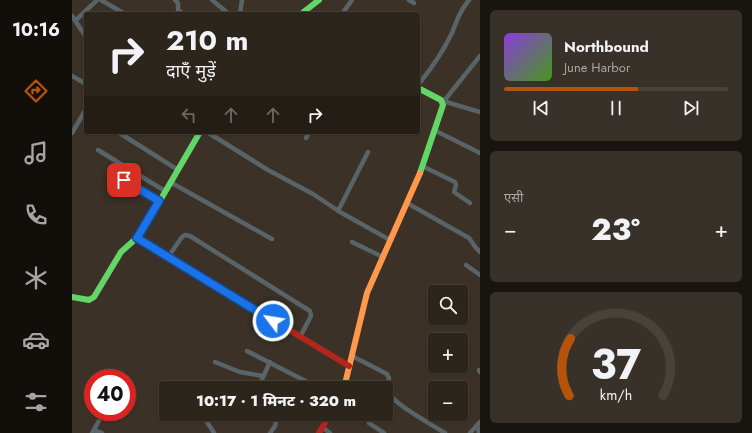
<!DOCTYPE html>
<html lang="hi">
<head>
<meta charset="utf-8">
<style>
	body { margin:0; font-family:Jost,"Noto Sans Devanagari",sans-serif; background:#383129; color:#f1f3f6; height:100vh; display:flex; flex-direction:column; font-size:15px; white-space:nowrap }
	* { box-sizing:border-box; margin:0 }
	p { font-size:13px; color:#a6a5a3 }
	.icon { flex:none; width:22px; height:22px; fill:none; stroke:currentColor; stroke-width:2; stroke-linecap:round; stroke-linejoin:round }
	.map { position:relative; flex:1; overflow:hidden }
	.sheet { display:flex; flex-direction:column; gap:10px; padding:10px; background:#18140f; width:272px }
	.sheet>* { flex:none }
	.guide { position:absolute; left:12px; top:12px; width:336px; height:122px; border-radius:4px; box-shadow:0 1px 3px #0004,0 0 0 1px #48423b; background:#2c251c; color:#f1f3f6; overflow:hidden }
	.fabs { position:absolute; left:356px; top:285px; display:grid; gap:8px }
	.fabs a { display:grid; place-items:center; width:40px; height:40px; border-radius:4px; background:#2c251c; box-shadow:0 1px 3px #0004,0 0 0 1px #48423b; font-size:20px }
	.speed { position:absolute; left:12px; top:369px; display:flex; gap:8px; font-size:20px; font-weight:700; text-align:center }
	.speed>* { display:grid; place-content:center; width:52px; height:52px; border-radius:50%; background:#2c251c; box-shadow:0 1px 3px #0004,0 0 0 1px #48423b; line-height:1 }
	.speed .limit { border:6px solid #d22; background:#fff; color:#111 }
	.pin { position:absolute; display:grid; place-items:center; width:34px; height:34px; color:#fff; margin:-17px; border-radius:8px; box-shadow:0 2px 6px #0006 }
	.me { position:absolute; width:44px; margin:-22px; rotate:301deg; stroke-linejoin:round; filter:drop-shadow(0 0 3px #0008) }
	.turn { display:flex; align-items:center; gap:14px; height:84px; padding:0 16px; font-size:18px }
	.turn .icon { width:52px; height:52px; stroke-width:2.5 }
	.turn b { display:block; font-size:28px; line-height:34px }
	.lanes { display:flex; align-items:center; height:38px; padding:0 16px; background:#0003; justify-content:center; gap:20px; direction:ltr }
	.lanes .off { opacity:.35 }
	.big { font-size:30px; font-weight:800; line-height:1.1 }
	.sheet .widget { flex:1; display:flex; flex-direction:column; justify-content:center; gap:6px; min-width:0; padding:0 14px; border-radius:6px; background:#383129 }
	.sheet .dial { align-items:center; gap:0 }
	.dial svg { height:104px; overflow:visible; fill:none; stroke:#48423b; stroke-width:7; stroke-linecap:round; text-anchor:middle }
	.dial text { fill:#f1f3f6; stroke:none }
	.song { display:flex; align-items:center; gap:12px }
	.cover { width:48px; height:48px; border-radius:6px; background:linear-gradient(135deg,hsl(270 70% 55%),hsl(100 70% 35%)) }
	.played { height:4px; border-radius:2px; background:linear-gradient(90deg,#b45309 60%,#48423b 60%) }
	.keys { display:flex; justify-content:space-around; direction:ltr }
	.heat { display:flex; justify-content:space-between; align-items:center; font-size:22px; direction:ltr }
	.trip { position:absolute; left:87px; top:381px; width:234px; height:40px; border-radius:4px; background:#2c251c; box-shadow:0 1px 3px #0004,0 0 0 1px #48423b; font-weight:800; line-height:40px; text-align:center }
	main { display:flex; flex:1; min-height:0 }
	.menu { display:flex; flex-direction:column; width:72px; justify-content:space-around; align-items:center; background:#120f0b; color:#a6a5a3 }
	.menu .icon { width:28px; height:28px }
	.menu .active { color:#b45309 }
	.menu b { font-size:18px; color:#f1f3f6 }
	.map>svg:first-child { display:block }
</style>
</head>
<body>
<main>
<nav class="menu">
<b>10:16</b>
<svg class="icon active" aria-label="directions" viewBox="0 0 24 24"><path d="M12 3l9 9-9 9-9-9zM9 14v-3h6M13 9l2 2-2 2"/></svg>
<svg class="icon" aria-label="music" viewBox="0 0 24 24"><path d="M9 18V5l10-2v13"/><circle cx="6" cy="18" r="3"/><circle cx="16" cy="16" r="3"/></svg>
<svg class="icon" aria-label="phone" viewBox="0 0 24 24"><path d="M5 4h4l2 5-3 2q2 4 5 5l2-3 5 2v4C11 20 4 13 5 4z"/></svg>
<svg class="icon" aria-label="climate" viewBox="0 0 24 24"><path d="M12 3v18M4 7l16 10M4 17L20 7"/></svg>
<svg class="icon" aria-label="car" viewBox="0 0 24 24"><path d="M5 17H2v-5l4-1 3-4h7l3 4 3 1v5h-3M9 17h6M6 11h13"/><circle cx="7" cy="17" r="2"/><circle cx="17" cy="17" r="2"/></svg>
<svg class="icon" aria-label="filters" viewBox="0 0 24 24"><path d="M4 7h16M4 17h16"/><circle cx="9" cy="7" r="2"/><circle cx="15" cy="17" r="2"/></svg>
</nav>
<div class="map">
<svg width="408" height="433" viewBox="0 0 408 433">
	<rect width="100%" height="100%" fill="#3b3126"/>
	<g fill="none" stroke-linecap="round" stroke-linejoin="round">
		<path stroke="#596468" stroke-width="4.5" d="M29,0l24,14
			M103,0l3,3v7l6,4
			M140,0l17,14
			M337,0l5,3
			M168,14l2,-14
			M270,14l10,-14
			M0,16l14,21
			M3,21l22,-21
			M0,76l14,8
			M346,85c13,-16 25,-33 34,-52 5,-13 8,-22 17,-33
			M371,101l37,11
			M372,101l36,-45
			M362,130l46,23
			M46,132l60,38
			M135,132l61,38 45,24 27,18 50,28
			M0,133l14,-24
			M234,138l3,-6
			M26,150l67,41
			M350,166l33,16 1,3 -2,7 16,11
			M52,180l35,21
			M98,182l102,57
			M335,203l62,35 7,10 4,4
			M266,211l30,-59
			M280,242l31,15
			M96,257l14,-20 3,-2 5,1 120,75 1,5 -11,21
			M394,265l14,10
			M175,351l72,37
			M280,356l35,18 2,4 -3,11c5,14 45,35 59,44
			M143,362l25,10 23,4
			M407,370l1,2
			M186,388l12,-26
			M130,414l12,19
			M194,414l10,8 -1,4 -5,7
			M297,423l15,10
			M405,425l2,8
			M250,427l8,6
			M22,430l8,3
			M20,433l12,-21
			M398,433l10,-11"/>
		<path stroke="#63d668" stroke-width="6" d="M229,14l18,-14
			M346,88l23,12 2,5 -23,68
			M0,297l17,3 5,-3 27,-45 19,-17 60,-103"/>
		<path stroke="#ff974d" stroke-width="6" d="M272,388l23,-95 53,-120"/>
		<path stroke="#b3261e" stroke-width="6" d="M65,238l212,128
			M247,433l11,-19"/>
	</g>
	<g fill="none" stroke-linecap="round" stroke-linejoin="round">
		<g stroke="#114b97" stroke-width="10">
			<path id="route" d="M52,180l35,21 -22,37 136,83"/>
		</g>
		<use href="#route" stroke="#1a73e8" stroke-width="7"/>
	</g>
</svg>
<div class="fabs">
<a><svg class="icon" aria-label="search" viewBox="0 0 24 24"><circle cx="10" cy="10" r="6"/><path d="M15 15l6 6"/></svg></a>
<a>+</a>
<a>−</a>
</div>
<div class="speed"><div class="limit">40</div></div>
<div class="pin" style="left:52px;top:180px;background:#d93025"><svg class="icon" aria-label="arrive" viewBox="0 0 24 24"><path d="M6 21V4h12l-3 4 3 4H6"/></svg></div>
<svg class="me" style="left:201px;top:321px" viewBox="-20 -20 40 40"><circle r="17" fill="#1a73e8" stroke="#fff" stroke-width="3"/><path d="M0-11L8 9 0 5-8 9z" fill="#fff"/></svg>
<div class="trip">10:17 · 1 मिनट · 320 m</div>
<div class="guide">
<div class="turn"><svg class="icon" aria-label="right" viewBox="0 0 24 24"><path d="M7 20v-9h11M14 6l5 5-5 5"/></svg><div><b>210 m</b>दाएँ मुड़ें</div></div>
<div class="lanes"><svg class="icon off" aria-label="left" viewBox="0 0 24 24"><path d="M17 20v-9H6M10 6l-5 5 5 5"/></svg><svg class="icon off" aria-label="ahead" viewBox="0 0 24 24"><path d="M12 20V5M6 11l6-6 6 6"/></svg><svg class="icon off" aria-label="ahead" viewBox="0 0 24 24"><path d="M12 20V5M6 11l6-6 6 6"/></svg><svg class="icon" aria-label="right" viewBox="0 0 24 24"><path d="M7 20v-9h11M14 6l5 5-5 5"/></svg></div>
</div>
</div>
<section class="sheet">
<div class="widget">
<div class="song"><i class="cover"></i><div><b>Northbound</b><p>June Harbor</p></div></div>
<div class="played"></div>
<div class="keys"><svg class="icon" aria-label="previous" viewBox="0 0 24 24"><path d="M18 5L8 12l10 7zM5 5v14"/></svg><svg class="icon" aria-label="pause" viewBox="0 0 24 24"><path d="M8 5v14M16 5v14"/></svg><svg class="icon" aria-label="next" viewBox="0 0 24 24"><path d="M6 5l10 7-10 7zM19 5v14"/></svg></div>
</div>
<div class="widget"><p>एसी</p>
<div class="heat"><a>−</a><b class="big">23°</b><a>+</a></div>
</div>
<div class="widget dial"><svg viewBox="0 0 100 80">
<path d="M14 69A42 42 0 1 1 86 69"/>
<path d="M14 69A42 42 0 0 1 15 25" stroke="#b45309"/>
<text x="50" y="56" font-size="32" font-weight="700">37</text>
<text x="50" y="72" font-size="11">km/h</text>
</svg></div>
</section>
</main>
</body>
</html>
